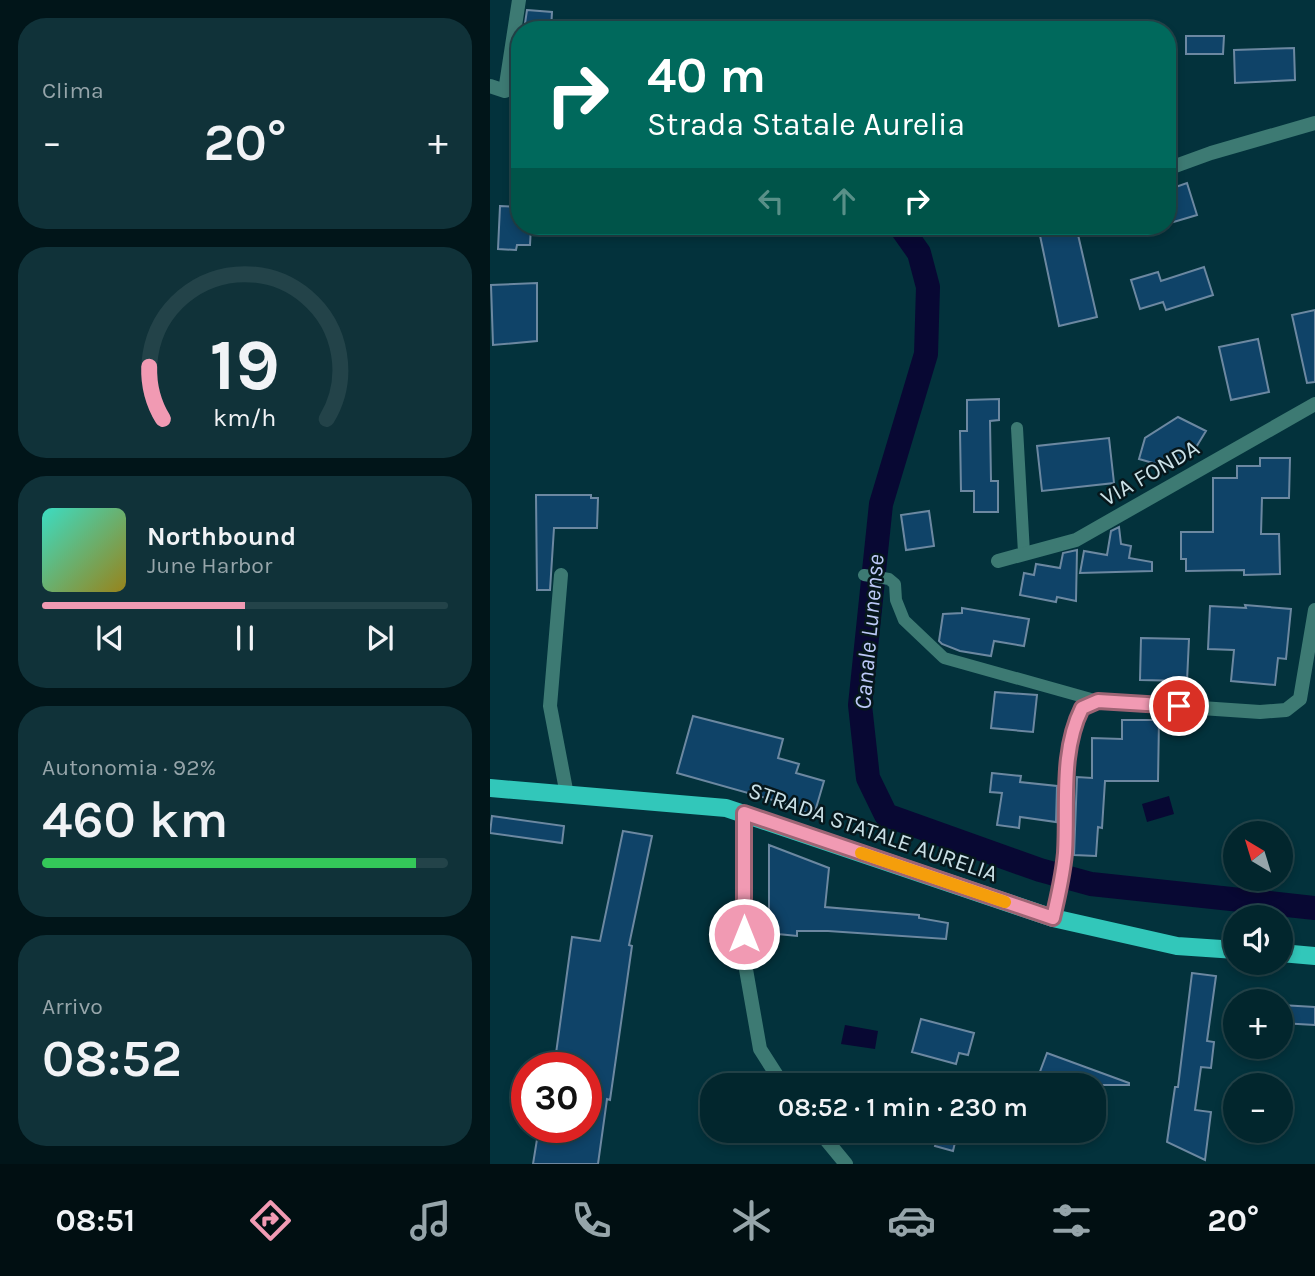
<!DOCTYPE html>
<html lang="it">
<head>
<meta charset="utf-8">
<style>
	body { margin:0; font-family:Karla,sans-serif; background:#103239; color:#f1f3f6; height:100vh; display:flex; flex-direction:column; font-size:26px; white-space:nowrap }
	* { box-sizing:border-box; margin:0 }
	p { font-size:23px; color:#96a5aa }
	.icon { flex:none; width:38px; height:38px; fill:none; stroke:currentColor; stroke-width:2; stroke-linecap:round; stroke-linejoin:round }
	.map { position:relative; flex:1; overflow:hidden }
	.panel { display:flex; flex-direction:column; gap:18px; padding:18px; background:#011519; width:490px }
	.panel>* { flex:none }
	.banner { position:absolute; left:21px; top:21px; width:665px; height:214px; border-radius:28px; box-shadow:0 4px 10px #0003,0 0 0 2px #234349; background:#00695c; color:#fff; overflow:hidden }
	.needle { width:46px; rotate:322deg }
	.controls { position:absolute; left:733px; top:821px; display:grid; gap:14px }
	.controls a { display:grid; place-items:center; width:70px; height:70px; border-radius:50%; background:#02262d; box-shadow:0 4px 10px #0003,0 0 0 2px #234349; font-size:35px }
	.speed { position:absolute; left:21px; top:1052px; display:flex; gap:14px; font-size:35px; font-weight:700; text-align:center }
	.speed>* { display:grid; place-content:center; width:91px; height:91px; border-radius:50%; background:#02262d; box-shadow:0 4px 10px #0003,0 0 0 2px #234349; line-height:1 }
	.speed .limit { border:10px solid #d22; background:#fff; color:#111 }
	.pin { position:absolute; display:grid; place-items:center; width:60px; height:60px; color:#fff; margin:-30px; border:4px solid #fff; border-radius:50%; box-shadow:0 2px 7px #0007 }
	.me { position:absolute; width:77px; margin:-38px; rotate:0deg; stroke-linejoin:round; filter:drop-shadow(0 0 5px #0008) }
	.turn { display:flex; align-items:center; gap:24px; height:147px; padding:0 21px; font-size:32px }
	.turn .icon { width:91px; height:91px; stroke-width:2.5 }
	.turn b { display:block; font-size:49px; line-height:60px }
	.lanes { display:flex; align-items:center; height:66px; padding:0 21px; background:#0003; justify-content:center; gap:35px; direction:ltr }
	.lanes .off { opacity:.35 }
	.big { font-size:52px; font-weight:600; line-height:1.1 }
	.panel .card { flex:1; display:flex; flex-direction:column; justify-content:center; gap:10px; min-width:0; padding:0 24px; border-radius:28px; background:#103239 }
	.panel .dial { align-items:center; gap:0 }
	.dial svg { height:182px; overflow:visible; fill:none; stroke:#234349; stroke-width:7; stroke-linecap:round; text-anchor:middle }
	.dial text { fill:#f1f3f6; stroke:none }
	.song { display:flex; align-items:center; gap:21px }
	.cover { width:84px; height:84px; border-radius:10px; background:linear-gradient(135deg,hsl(170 70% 55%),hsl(50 70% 35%)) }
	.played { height:7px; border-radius:4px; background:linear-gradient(90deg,#f19ab3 50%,#234349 50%) }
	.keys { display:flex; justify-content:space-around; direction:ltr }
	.heat { display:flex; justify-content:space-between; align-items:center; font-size:38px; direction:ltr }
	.charge { height:10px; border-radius:5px; background:linear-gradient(90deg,#34c759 92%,#234349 0) }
	.trip { position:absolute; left:210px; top:1073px; width:406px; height:70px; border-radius:28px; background:#02262d; box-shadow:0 4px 10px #0003,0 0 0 2px #234349; font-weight:600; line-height:70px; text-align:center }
	.menu { display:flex; height:112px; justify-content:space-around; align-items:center; background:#010f12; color:#96a5aa }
	.menu .icon { width:49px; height:49px }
	.menu .current { color:#f19ab3 }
	.menu b { font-size:32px; color:#f1f3f6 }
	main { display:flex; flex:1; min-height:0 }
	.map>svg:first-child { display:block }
</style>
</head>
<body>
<main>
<section class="panel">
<div class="card"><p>Clima</p>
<div class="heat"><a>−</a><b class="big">20°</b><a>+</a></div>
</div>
<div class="card dial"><svg viewBox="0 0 100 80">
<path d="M14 69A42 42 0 1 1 86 69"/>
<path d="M14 69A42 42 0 0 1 8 46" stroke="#f19ab3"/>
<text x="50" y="56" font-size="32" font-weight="700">19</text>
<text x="50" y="72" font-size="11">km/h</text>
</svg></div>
<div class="card">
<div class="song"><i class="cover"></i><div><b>Northbound</b><p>June Harbor</p></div></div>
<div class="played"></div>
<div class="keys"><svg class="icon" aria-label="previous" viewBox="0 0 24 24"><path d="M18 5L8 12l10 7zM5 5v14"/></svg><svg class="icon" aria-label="pause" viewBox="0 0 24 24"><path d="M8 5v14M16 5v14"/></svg><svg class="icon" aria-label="next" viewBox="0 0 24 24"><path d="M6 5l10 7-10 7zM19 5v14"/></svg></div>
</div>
<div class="card"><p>Autonomia · 92%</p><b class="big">460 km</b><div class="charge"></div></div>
<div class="card"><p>Arrivo</p><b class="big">08:52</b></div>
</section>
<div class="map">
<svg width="825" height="1164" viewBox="0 0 825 1164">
	<rect width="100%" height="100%" fill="#03323c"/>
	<path fill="#080833" d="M679,796l5,18 -27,8 -5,-18z
		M355,1025l33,6 -3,18 -34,-5z"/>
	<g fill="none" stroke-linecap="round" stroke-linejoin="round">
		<path stroke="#080833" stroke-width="24" d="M410,226l19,27 9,34 -2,67 -45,150 -21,201 8,73 18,37 154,55 51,14 224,24"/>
	</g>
	<path fill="#0f4368" stroke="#6c88a1" stroke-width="2" d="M37,10l25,2 -1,18h-27z
		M696,36h38l-1,18h-37z
		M804,48l1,32 -60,3 -1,-33z
		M697,183l10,32 -30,9v-34z
		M10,206l20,1v19h11l-1,19h-13l-1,5 -18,-1z
		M548,226h38l21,91 -38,9z
		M714,267l9,28 -47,15 -3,-8 -23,7 -9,-29 27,-8 3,9z
		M47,283v58l-44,4 -2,-60z
		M825,310v72l-8,1 -15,-68z
		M768,339l11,53 -38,8 -12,-53z
		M509,399v21l-9,1 1,60h7v31h-24v-21h-13l-1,-60h7v-31z
		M688,417l28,14 -11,18 -28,18 -28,-8 6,-21z
		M619,438l5,45 -72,8 -5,-45z
		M770,458h30l-1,40h-27l-1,36h18l1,40 -36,1v-5l-58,1v-12h-5v-27h32v-54h24v-12h23z
		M46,495h55v3h7l-1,30h-43l-4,62h-13z
		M439,511l5,35 -28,4 -5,-35z
		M629,527l2,17 10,2 -2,12 23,4v9l-72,2 4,-22 23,4 4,-24z
		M587,550l-1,51 -19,-4 -1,5 -36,-7 4,-22 10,2 2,-11 24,4 3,-15z
		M755,605l46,4 -5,50 -8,-1 -3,27 -44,-4 3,-31 -26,-1 2,-43 36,2z
		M472,608l67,11 -5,27 -30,-5 -3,15 -31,-5 -18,-7 -3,-3 4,-27 19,-1z
		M651,638l48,1 -2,42 -47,-1z
		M505,692l42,3 -4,37 -42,-4z
		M203,716l90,23 -5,19 21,6 -3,9 28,8 -10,34 -28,-8 1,-3 -110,-31z
		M632,720h37l-1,61h-53l-3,47 -4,-1 -2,29 -22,-1 3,-78 15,1v-40l30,1z
		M502,773l29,3 -1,6 37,4 -1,36 -36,-5 -1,11 -22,-3 5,-32 -12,-1z
		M2,816l72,10 -2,17 -72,-10z
		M133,831l29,5 -23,109 3,1 -22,154 -3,-1 -9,65h-65l6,-37h47v-59h-32l18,-131 28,4z
		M279,845l60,23 -4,39 94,8v3l29,5 -2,16 -118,-8h-31v5l-19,-2v-3l-9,-1z
		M702,973l24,3 -9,65 7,1 -3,26 -10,-1 -6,43 16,2 -6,48 -38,-18 8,-55h3z
		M791,1005l34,2v18l-34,-2z
		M431,1019l53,14 -6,22 -9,-2 -3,11 -44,-12z
		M557,1053l82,30v2h-94z
		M449,1130h19l-5,21 -18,-5z"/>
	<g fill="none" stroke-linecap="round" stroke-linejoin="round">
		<path stroke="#3d7a73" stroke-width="12" d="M527,428l7,125
			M374,575l25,4 6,5 1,16 8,20 40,38 154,43"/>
		<path stroke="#3d7a73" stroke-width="14" d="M0,86l15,5 14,-91
			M677,169l44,-16 104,-30
			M508,561l78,-21 239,-136
			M71,575l-11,131 17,89
			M254,813v145l16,91 23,36
			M563,918c5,-21 10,-43 12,-65 3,-48 -5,-100 17,-145l16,-7 162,11 26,-2 14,-11 15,-89
			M328,1130l28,34"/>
		<path stroke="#32c7ba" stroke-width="18" d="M0,788l236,20 327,110 124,28 59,4
			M791,953l34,3"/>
	</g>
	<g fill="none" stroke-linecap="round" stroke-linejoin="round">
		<g stroke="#9d6474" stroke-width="18">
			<path id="route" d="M254,934v-121l309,105c5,-21 10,-43 12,-65 3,-48 -5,-101 17,-145l16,-7 81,5"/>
		</g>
		<use href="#route" stroke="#f19ab3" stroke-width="12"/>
		<path stroke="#f59e0b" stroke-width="12" d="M371,853l144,49"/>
	</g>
	<g text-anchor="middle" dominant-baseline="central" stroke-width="5" stroke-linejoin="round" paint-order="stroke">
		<g font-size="23" fill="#cbe1e7" stroke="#06171c">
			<text transform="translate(660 473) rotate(-30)">VIA FONDA</text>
			<text transform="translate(383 832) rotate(19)">STRADA STATALE AURELIA</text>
		</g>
		<g font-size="24" font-style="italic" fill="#bdc9f8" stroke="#06171c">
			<text transform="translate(379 632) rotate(-85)">Canale Lunense</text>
		</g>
	</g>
</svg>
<div class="controls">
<a><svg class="needle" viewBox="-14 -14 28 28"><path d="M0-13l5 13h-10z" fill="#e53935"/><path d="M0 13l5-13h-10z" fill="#96a5aa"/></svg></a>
<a><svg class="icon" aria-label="sound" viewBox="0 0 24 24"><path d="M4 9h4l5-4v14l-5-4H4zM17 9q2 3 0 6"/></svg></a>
<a>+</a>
<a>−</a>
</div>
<div class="speed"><div class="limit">30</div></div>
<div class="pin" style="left:689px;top:706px;background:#d93025"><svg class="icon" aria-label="arrive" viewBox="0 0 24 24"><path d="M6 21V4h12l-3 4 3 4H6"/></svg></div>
<svg class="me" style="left:254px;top:934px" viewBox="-20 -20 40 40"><circle r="17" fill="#f19ab3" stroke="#fff" stroke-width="3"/><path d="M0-11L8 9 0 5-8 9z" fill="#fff"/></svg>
<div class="trip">08:52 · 1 min · 230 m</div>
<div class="banner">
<div class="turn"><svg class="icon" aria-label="right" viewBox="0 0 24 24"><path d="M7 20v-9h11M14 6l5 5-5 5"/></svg><div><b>40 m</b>Strada Statale Aurelia</div></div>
<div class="lanes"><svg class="icon off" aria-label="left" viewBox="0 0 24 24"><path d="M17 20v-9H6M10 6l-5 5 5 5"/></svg><svg class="icon off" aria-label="ahead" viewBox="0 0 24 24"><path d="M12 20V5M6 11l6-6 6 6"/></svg><svg class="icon" aria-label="right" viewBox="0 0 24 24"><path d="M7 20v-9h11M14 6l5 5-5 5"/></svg></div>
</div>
</div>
</main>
<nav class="menu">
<b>08:51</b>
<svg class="icon current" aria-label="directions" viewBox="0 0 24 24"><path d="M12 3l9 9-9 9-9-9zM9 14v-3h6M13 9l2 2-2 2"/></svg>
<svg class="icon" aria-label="music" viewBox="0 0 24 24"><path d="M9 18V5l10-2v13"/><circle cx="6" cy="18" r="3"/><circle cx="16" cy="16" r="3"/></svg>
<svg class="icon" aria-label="phone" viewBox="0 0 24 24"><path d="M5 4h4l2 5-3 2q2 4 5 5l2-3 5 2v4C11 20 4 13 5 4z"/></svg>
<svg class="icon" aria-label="climate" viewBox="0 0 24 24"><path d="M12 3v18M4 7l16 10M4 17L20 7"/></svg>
<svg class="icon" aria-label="car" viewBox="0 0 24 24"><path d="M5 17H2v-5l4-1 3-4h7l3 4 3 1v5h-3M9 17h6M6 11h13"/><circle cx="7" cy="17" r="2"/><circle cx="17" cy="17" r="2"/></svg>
<svg class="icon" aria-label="filters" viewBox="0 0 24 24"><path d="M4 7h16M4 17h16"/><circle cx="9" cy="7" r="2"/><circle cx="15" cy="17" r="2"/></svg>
<b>20°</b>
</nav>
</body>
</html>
